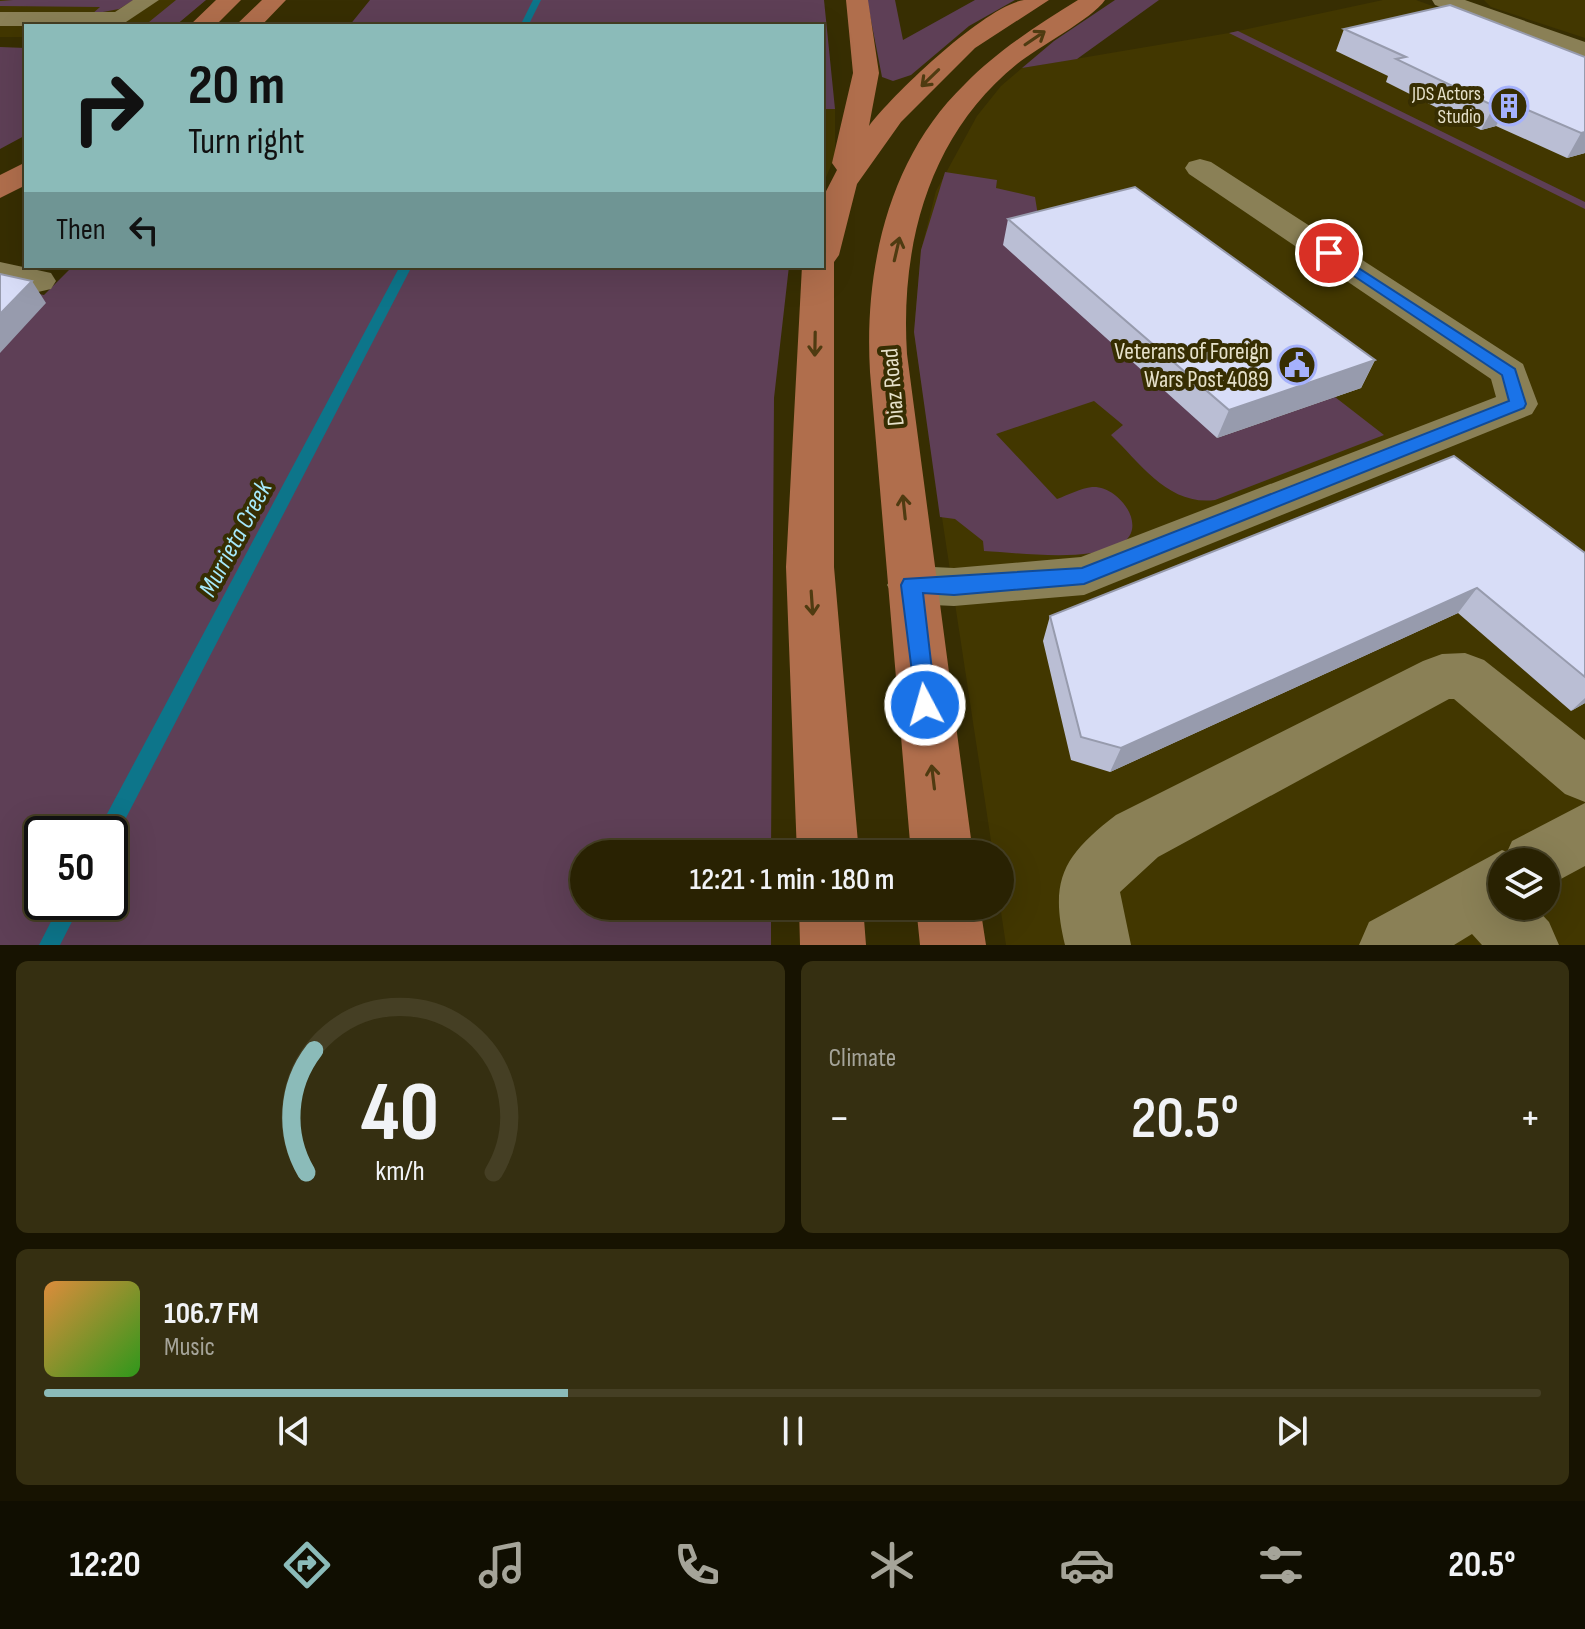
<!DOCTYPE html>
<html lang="en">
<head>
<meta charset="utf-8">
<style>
	body { margin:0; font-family:"Sofia Sans Condensed",sans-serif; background:#352f11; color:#f1f3f6; height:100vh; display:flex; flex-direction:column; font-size:30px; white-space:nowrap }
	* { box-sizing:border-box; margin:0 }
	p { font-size:26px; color:#a5a499 }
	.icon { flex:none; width:44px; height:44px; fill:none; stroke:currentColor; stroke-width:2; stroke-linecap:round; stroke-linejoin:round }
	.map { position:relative; height:945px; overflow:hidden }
	.side { display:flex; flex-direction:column; gap:16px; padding:16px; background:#171301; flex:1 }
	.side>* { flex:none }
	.hud { position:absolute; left:24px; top:24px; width:800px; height:244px; border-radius:0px; box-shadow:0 8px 32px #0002,0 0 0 2px #453f24; background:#8bbbb9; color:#111; overflow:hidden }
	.controls { position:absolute; left:1488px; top:848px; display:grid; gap:16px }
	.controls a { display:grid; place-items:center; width:72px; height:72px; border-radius:50%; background:#292202; box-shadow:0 8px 32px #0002,0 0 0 2px #453f24; font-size:40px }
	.speed { position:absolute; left:24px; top:816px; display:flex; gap:16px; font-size:40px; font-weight:700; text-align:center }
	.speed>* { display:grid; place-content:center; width:104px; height:104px; border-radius:50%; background:#292202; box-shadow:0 8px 32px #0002,0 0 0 2px #453f24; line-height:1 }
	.speed .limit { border:4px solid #111; border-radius:12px; background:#fff; color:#111 }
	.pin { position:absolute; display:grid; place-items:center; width:68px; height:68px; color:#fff; margin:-34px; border:4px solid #fff; border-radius:50%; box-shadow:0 2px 8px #0007 }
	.me { position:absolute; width:88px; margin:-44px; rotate:354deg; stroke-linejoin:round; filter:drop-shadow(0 0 6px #0008) }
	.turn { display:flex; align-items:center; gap:28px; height:168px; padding:0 32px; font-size:36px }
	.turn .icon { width:104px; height:104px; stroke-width:2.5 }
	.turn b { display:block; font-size:56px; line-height:68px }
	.then { display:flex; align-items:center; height:76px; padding:0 32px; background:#0003; gap:16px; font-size:30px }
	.big { font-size:60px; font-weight:600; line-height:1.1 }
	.side .tile { flex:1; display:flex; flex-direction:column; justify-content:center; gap:12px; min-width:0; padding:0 28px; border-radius:12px; background:#352f11 }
	.side .dial { align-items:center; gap:0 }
	.dial svg { height:208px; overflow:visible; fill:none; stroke:#453f24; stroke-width:7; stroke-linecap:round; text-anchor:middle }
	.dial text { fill:#f1f3f6; stroke:none }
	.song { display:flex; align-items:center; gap:24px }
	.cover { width:96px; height:96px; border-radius:12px; background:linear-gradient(135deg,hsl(30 70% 55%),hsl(110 70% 35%)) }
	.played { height:8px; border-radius:4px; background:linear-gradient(90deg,#8bbbb9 35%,#453f24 35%) }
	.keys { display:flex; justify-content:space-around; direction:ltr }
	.heat { display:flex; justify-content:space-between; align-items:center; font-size:44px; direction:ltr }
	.side .tiles { flex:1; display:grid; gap:16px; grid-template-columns:1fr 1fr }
	.tile:last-child { grid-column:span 2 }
	.trip { position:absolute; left:570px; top:840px; width:444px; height:80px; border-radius:40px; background:#292202; box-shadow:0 8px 32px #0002,0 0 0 2px #453f24; font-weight:600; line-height:80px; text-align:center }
	.tab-bar { display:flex; height:128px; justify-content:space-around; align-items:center; background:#100e01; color:#a5a499 }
	.tab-bar .icon { width:56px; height:56px }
	.tab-bar .on { color:#8bbbb9 }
	.tab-bar b { font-size:36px; color:#f1f3f6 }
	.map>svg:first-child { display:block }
</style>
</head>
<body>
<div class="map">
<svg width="1585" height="945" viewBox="0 0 1585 945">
	<rect width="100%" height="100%" fill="#372e02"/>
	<path fill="#423700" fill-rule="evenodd" d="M0,0h206l-31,26h-149v11h-26z
		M1383,0h33l169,61v884h-579l-6,-40v-51h-7l-79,-521 7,-83 15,-59 41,-75 24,-30 21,-18 207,-35zM1502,862h44v44h-44z
		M1484,0h101v38l-94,-31z
		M822,109h13v47l-13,31z"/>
	<path fill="#5e3f56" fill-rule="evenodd" d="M134,0l-15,9 -27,5 8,-7 -100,-1v-5l13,-1z
		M176,0h30l-31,26h-55l6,-4h23z
		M370,0h454l11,109h-13v-83h-473z
		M867,0h28l8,40 72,-40h40l-46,26 -58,49 -18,6 -11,-4z
		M1115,0h44l-82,59 -55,9 32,-27z
		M1238,31l347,171v7l-356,-176z
		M0,47l26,1v87l-26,14z
		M945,172l52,8 -1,8 39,9 5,31 177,210 118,-41 49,38 -169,65c-46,6 -74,-36 -104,-65l12,-10 -29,-24 -98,33 61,65c11,-4 24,-11 35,-12 27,-2 59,42 27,58 -33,17 -98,8 -135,6l-1,-10 -28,-22 -15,-2 -26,-185 7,-82z
		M73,266h716l-15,132 -3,456h-187v52h187v39h-771v-659l44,9zM42,834h68v68h-68z"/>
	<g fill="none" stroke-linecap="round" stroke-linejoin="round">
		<path fill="#0d758a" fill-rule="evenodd" d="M533,0h8l-13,26h-8z
			M400,266h12l-298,575 -4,1v-8h-13l3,-7z
			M61,902h21l-22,43h-21z"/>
		<path fill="#8a8056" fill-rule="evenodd" d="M133,0h26l-39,26h-120v-14h115z
			M1432,0h33l120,42v16l-150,-53z
			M1200,159l11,3 312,202 15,40 -6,10 -448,181 -130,11 -42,-2 -17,-5 -8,-14 8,-14 17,-5 42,2 127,-11 415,-160 -5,-18 -302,-205 -4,-6 4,-6z
			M0,262l51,11 5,8 -5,8 -13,3 -38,-8z
			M1465,653l19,7 101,80v62l-20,-8 -111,-95h-5l-291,158 -38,35 11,53h-66c-16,-66 -1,-90 51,-130l307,-154 19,-7z
			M1585,803v63l-39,21v-25h-44v44h32l15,16 10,23h-77l-10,-11 -18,11h-95l10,-23 133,-72 5,2 5,-11z"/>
		<path fill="#b06e4c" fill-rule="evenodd" d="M216,0h25l-26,26h-26z
			M262,0h24l-25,26h-26z
			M846,0h22l11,73 -10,53c24,-32 116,-120 155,-126 8,0 17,0 25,0l-74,48 -74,74 -44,62 -18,71 -5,7v305l25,287h-62l-11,-287 16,-301h20v-67l15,-29 -5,-7 21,-90z
			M1078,0h27c-13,19 -67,47 -88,64 -88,71 -117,181 -110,290l66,500h-62l-41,-482c-6,-103 18,-214 95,-288 33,-34 73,-59 113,-84z
			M26,162v23l-26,13v-23z
			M799,906h64l3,39h-66z
			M916,906h64l6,39h-66z"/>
	</g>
	<path fill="#babed4" d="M1344,29l241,28v96l-18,5 -71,-32 -15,4 -95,-48 2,-6 -52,-25z
		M1008,219l367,141 -14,28 -144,50 -214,-193z
		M1585,553v150l-14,8 -113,-98 -348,159 -39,-12 -28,-119 7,-25z"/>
	<path fill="#979bad" d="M1509,102l-13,24 -15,4 13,-24z
		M1585,132v21l-18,5 14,-25z
		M32,281l14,22 -46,50v-39z
		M1375,360l-14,28 -144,50 12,-28z
		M1477,588l-19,25 -348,159 11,-24z
		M1585,698v5l-14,8z"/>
	<path fill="#d8ddf7" stroke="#979bad" stroke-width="2" d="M1450,5l135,52v75l-4,1 -72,-31 -15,4 -98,-47 10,-2 -62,-28z
		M1135,187l240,173 -146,50 -221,-191z
		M0,274l32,7 -32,33z
		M1454,456l131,97v124l-108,-89 -356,160 -40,-11 -31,-121z"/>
	<defs><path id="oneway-shaft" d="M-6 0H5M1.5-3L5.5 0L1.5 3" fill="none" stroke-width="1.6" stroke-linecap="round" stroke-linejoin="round" transform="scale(2)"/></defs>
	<g stroke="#4f3b11">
		<use href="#oneway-shaft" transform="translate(1035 38) rotate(-34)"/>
		<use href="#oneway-shaft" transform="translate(930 78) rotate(136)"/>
		<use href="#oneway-shaft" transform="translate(897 249) rotate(-77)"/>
		<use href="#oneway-shaft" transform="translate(815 344) rotate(91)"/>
		<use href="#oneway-shaft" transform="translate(904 507) rotate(-96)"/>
		<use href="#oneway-shaft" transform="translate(812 603) rotate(86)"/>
		<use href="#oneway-shaft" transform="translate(933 777) rotate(-97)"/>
	</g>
	<path fill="#1a73e8" stroke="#114b97" stroke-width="2" d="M1329,249l186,120 11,35 -2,4 -440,176 -130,11 -31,-2 13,112 -3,7 -8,2 -8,-2 -16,-127 3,-6 178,-11 427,-167 -7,-26 -178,-119v-6z"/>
	<defs>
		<g id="building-ring" transform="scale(2)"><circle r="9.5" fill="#372e02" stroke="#a5b1fc" stroke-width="1.5"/><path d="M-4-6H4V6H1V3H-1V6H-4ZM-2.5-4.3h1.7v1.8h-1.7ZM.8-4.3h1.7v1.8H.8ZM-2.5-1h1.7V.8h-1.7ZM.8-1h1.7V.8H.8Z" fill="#a5b1fc"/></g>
		<g id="civic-ring" transform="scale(2)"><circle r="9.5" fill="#372e02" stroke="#a5b1fc" stroke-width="1.5"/><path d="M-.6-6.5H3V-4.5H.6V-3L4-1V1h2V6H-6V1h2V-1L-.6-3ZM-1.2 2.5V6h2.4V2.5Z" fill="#a5b1fc"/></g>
	</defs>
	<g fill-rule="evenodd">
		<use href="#building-ring" x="1509" y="106"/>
		<use href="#civic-ring" x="1297" y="365"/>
	</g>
	<g text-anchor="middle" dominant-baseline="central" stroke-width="8" stroke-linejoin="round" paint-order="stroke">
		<g font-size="20" fill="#e6e1ca" stroke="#372e02" text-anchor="end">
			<text x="1481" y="94">JDS Actors<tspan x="1481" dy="23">Studio</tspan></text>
		</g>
		<g font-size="24" fill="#e6e1ca" stroke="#372e02" text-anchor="end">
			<text x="1269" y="351">Veterans of Foreign<tspan x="1269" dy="28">Wars Post 4089</tspan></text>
		</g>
		<g font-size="24" fill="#e6e1ca" stroke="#372e02">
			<text transform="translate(893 387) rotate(-95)">Diaz Road</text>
		</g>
		<g font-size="26" font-style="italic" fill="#a6eafc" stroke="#372e02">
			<text transform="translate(236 539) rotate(-62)">Murrieta Creek</text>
		</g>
	</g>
</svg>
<div class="controls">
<a><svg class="icon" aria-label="layers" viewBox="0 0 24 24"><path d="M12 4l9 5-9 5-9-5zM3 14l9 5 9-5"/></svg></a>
</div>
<div class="speed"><div class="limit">50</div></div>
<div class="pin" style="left:1329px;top:253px;background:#d93025"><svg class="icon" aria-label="arrive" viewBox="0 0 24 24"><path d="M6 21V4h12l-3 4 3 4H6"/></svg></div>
<svg class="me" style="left:925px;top:705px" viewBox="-20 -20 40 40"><circle r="17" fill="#1a73e8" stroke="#fff" stroke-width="3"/><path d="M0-11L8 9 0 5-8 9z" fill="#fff"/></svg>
<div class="trip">12:21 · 1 min · 180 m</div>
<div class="hud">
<div class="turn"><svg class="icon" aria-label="right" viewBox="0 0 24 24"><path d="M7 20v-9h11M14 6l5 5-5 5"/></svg><div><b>20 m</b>Turn right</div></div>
<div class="then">Then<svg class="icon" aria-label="left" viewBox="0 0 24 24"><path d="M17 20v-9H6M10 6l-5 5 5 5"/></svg></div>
</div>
</div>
<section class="side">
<div class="tiles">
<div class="tile dial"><svg viewBox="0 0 100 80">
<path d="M14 69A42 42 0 1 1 86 69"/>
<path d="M14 69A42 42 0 0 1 17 22" stroke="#8bbbb9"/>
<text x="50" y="56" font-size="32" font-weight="700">40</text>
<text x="50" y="72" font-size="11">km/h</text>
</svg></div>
<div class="tile"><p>Climate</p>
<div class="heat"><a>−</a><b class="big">20.5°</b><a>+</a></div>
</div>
<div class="tile">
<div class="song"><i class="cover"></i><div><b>106.7 FM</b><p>Music</p></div></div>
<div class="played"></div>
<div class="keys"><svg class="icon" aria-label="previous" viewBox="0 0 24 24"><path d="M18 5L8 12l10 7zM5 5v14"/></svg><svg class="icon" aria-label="pause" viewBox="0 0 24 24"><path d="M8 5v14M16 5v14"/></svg><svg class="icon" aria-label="next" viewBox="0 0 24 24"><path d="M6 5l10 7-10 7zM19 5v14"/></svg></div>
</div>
</div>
</section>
<nav class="tab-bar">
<b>12:20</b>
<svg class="icon on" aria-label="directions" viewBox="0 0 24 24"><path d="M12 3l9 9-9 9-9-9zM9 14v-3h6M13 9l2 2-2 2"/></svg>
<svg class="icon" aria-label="music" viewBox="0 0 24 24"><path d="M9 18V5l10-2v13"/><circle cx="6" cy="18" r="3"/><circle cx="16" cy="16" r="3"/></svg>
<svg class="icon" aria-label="phone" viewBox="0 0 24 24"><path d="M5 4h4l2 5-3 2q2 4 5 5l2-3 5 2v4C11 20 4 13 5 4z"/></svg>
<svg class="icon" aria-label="climate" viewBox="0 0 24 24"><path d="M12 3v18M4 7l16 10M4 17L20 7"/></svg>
<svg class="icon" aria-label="car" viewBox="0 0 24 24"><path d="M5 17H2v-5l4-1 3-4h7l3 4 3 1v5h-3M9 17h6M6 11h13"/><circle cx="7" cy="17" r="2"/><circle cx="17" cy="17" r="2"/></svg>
<svg class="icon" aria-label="filters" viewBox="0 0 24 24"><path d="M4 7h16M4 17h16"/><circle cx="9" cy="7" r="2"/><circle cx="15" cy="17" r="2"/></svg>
<b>20.5°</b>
</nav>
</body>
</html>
